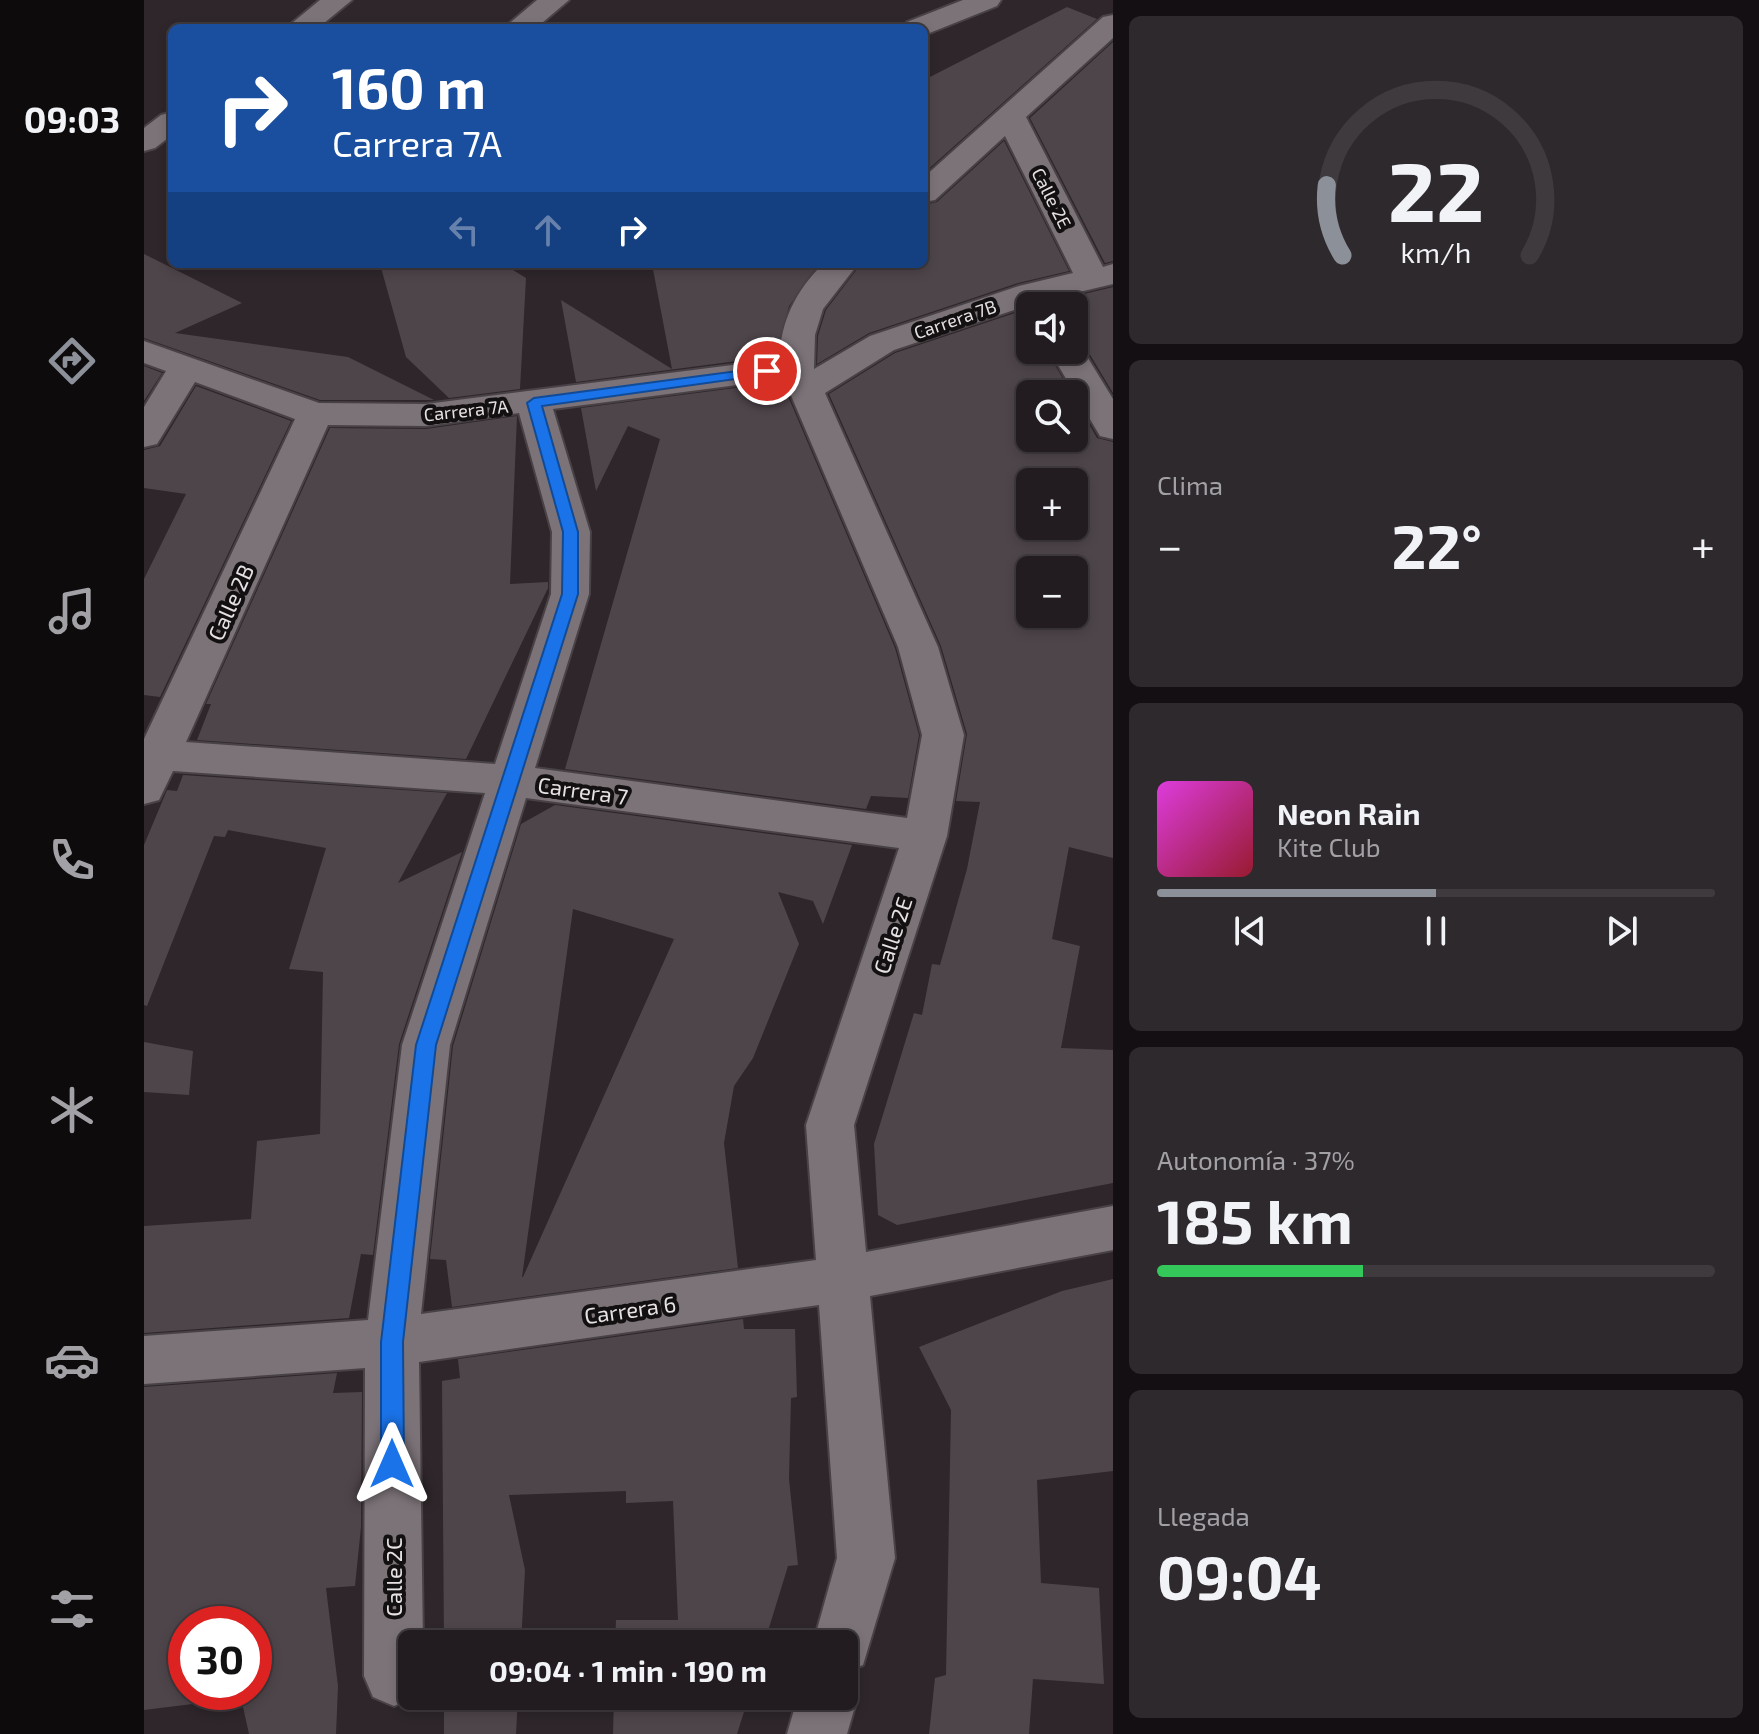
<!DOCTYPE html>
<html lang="es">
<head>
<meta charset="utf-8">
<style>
	body { margin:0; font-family:"Exo 2",sans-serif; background:#2e292d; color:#f1f3f6; height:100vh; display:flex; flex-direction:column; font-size:30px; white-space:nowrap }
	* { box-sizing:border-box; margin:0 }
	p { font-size:26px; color:#a2a1a5 }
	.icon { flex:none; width:44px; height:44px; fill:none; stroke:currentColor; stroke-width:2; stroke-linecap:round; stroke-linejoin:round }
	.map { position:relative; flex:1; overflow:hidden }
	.panel { display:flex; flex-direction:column; gap:16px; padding:16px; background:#130f12; width:646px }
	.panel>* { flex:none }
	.top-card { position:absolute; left:24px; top:24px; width:760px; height:244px; border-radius:12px; box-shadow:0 4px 12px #0003,0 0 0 2px #3f3a3e; background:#1a4fa0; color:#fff; overflow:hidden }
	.tools { position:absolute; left:872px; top:292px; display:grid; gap:16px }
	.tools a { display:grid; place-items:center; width:72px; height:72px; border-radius:12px; background:#221c20; box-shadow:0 4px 12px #0003,0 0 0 2px #3f3a3e; font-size:40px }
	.speed { position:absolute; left:24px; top:1606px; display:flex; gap:16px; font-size:40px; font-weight:700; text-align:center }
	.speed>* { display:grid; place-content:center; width:104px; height:104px; border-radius:50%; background:#221c20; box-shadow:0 4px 12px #0003,0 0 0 2px #3f3a3e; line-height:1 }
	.speed .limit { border:12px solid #d22; background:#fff; color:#111 }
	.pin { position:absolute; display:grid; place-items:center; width:68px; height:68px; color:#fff; margin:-34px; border:4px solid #fff; border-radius:50%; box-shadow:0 2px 8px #0007 }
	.me { position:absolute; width:88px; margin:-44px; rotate:0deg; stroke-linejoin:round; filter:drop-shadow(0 0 6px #0008) }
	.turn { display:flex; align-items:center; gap:28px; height:168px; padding:0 32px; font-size:36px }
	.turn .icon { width:104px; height:104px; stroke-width:2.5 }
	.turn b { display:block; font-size:56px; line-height:68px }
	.lanes { display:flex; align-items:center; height:76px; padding:0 32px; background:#0003; justify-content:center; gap:40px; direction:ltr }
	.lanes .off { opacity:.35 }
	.big { font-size:60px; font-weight:700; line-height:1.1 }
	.panel .widget { flex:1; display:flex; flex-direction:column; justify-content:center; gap:12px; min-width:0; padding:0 28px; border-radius:12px; background:#2e292d }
	.panel .dial { align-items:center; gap:0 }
	.dial svg { height:208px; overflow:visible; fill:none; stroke:#3f3a3e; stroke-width:7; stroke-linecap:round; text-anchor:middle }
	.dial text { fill:#f1f3f6; stroke:none }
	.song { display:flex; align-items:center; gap:24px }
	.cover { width:96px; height:96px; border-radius:12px; background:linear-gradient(135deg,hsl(300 70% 55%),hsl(350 70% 35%)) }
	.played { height:8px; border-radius:4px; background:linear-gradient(90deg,#8c9099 50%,#3f3a3e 50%) }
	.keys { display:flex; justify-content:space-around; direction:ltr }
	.heat { display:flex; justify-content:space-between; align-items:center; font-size:44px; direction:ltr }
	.charge { height:12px; border-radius:6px; background:linear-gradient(90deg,#34c759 37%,#3f3a3e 0) }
	.trip { position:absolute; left:254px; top:1630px; width:460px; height:80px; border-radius:12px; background:#221c20; box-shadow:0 4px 12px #0003,0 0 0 2px #3f3a3e; font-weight:700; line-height:80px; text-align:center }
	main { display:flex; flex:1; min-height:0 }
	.tabs { display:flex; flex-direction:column; width:144px; justify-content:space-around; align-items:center; background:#0e0b0d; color:#a2a1a5 }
	.tabs .icon { width:56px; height:56px }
	.tabs .current { color:#8c9099 }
	.tabs b { font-size:36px; color:#f1f3f6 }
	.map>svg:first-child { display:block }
</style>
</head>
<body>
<main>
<nav class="tabs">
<b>09:03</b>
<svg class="icon current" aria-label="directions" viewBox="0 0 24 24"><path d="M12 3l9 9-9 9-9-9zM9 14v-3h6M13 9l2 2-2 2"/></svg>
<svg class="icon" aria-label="music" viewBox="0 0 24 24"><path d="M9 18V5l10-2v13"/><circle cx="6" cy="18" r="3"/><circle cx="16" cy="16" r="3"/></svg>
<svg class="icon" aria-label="phone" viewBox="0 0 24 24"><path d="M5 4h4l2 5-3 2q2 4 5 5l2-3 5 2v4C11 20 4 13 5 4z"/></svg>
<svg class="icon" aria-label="climate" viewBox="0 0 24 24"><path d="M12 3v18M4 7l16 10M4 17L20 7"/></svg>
<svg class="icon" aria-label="car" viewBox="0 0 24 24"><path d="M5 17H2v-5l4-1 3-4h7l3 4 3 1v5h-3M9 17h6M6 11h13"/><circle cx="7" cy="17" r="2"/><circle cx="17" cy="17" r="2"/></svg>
<svg class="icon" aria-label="filters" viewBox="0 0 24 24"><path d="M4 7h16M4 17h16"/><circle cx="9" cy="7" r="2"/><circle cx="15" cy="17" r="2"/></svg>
</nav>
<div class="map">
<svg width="969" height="1734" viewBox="0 0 969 1734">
	<rect width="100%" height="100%" fill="#2e262a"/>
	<path fill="#4e454a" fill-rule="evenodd" d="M923,7l30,12 -173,154v-93z
		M969,42v219l-8,2 -75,-145z
		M860,141l65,130 -51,12 -149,50 -52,31 1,-28 8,-26 35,-46h63v-59l13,-3z
		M0,254l98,49 -67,30 173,24 86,43h-114l-176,-62z
		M236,264h123l23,14 -6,111 -71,9 -43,-41z
		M508,264h167l-30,42 -13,50 -200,26 -15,-82 111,69z
		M969,287v106l-27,-45 -12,-9v-33h-39z
		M886,308v42h16l26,44h-42v44h44v-40l23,40 16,4v416l-44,-11 -17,92 28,7 -19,102 52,2v133l-216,42 -19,-10 -4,-71 40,-131 8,2 10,-51 8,1 27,-96 13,-67 -24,-1 11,-67 -26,-88 -112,-252 66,-41zM886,482h44v44h-44zM886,570h44v44h-44z
		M0,366l18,7 -18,28z
		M638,382l113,266 24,87 -11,63 -37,-2 -5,13 -301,-40 95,-330 -32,-13 -32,65 -15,-83z
		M52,386l95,35 -131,276 -16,-2v-116l42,-85 -42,-6v-38l16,-4z
		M373,416l-7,168 38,-2v6l-82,171 -269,-19 14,-36h-5l124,-276 96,1z
		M39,775l264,18 -49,90 64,-31 -63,192 -26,211 -12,-1 -12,64 -205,15v-107l107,-7 6,-78 63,-7 3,-162 -34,-3 37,-121 -98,-18 -3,7 -11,-1 -67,170 -3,-1v-160l23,-55 10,1z
		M411,805l297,40 -29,79 -10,-23 -35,-9 21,52 -46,114 -19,28 -10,57 14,125 -286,39 -6,-47 -16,-1 23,-213 68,-222zM429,909l101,30 -151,338h-1z
		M0,1042l49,9 -4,44 -45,-3z
		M969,1279v192l-76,9 4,103 58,5 5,96 -71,-5 -4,55h-100l6,-56 11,-3 5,-265 -32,-63 143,-56z
		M599,1319l1,10h51l2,68 -6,1 -2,81 9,86 -10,1 -24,78h-149l1,-24h62l-5,-119 -47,2v-12l-117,4 16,75 -4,74h-77l-2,-263 18,-3 -2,-19z
		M193,1373l-4,20 29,-1 -1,135 -6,59 -29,2 12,98 -2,48h-87l-8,-36 -97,12v-323zM42,1624h68v68h-68z
		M300,1696h74l-2,38h-72z
		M470,1696h135l-12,38h-124z"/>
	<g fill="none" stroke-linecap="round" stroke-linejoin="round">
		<g stroke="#484145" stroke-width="4">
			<path id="minor" d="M176,0h32l-34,28h-32z
				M393,0h32l-33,28h-32z
				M819,0h38l-4,6 -70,28 -3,1v-7h-21l4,-6z
				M969,15v23l-87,79 77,150 10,-3v20l-72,17 -147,49 -69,43 113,254 26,88 -17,101 -93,289 12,127 247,-46v44l-243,46 25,262 -32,107 -19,7v-28h-31l24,-86 -18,-253 -400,57 4,282h-11v52l3,1 -21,9 -21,-9 -9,-21 1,-308 -221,16v-48l224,-16 34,-275 83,-252 -312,-22 -14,29 -15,4v-65l151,-320 -100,-37 -38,62 -13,3v-40l22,-36 -22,-8v-22l175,62 107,1 353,-45c2,-38 17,-69 44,-95h35l-35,45 -8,26 -1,34 56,-33 149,-50 54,-13 -68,-137 -70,64 -11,2v-25l179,-160zM640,379l114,268 24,88 -15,83 -372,-50 54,-174 1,-62 -37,-123zM375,413l33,119 -1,62 -56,170 -309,-22 142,-317 98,1zM382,798l373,50 -93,277 10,135 -395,54 29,-269z
				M28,112v23l-17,13 -11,3v-23l17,-13z
				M930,342l9,8 30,49v40l-13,-3 -51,-86h25z
				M700,1673l5,2 9,21 -11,38h-60l11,-38h46z"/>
		</g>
		<use href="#minor" fill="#7c7378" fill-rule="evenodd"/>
	</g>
	<path fill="#1a73e8" stroke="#114b97" stroke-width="2" d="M623,367l7,4 -2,3 -230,32 36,126v62l-142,451 -33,297 1,122 -4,7 -8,3 -8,-3 -3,-7v-122l35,-297 146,-451 1,-62 -36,-129 7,-5z"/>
	<g text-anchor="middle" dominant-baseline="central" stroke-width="8" stroke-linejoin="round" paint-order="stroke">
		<g font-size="18" fill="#e6e1e4" stroke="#131012">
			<text transform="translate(908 198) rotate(63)">Calle 2E</text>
			<text transform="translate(811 319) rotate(-19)">Carrera 7B</text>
			<text transform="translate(322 410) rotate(-6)">Carrera 7A</text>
		</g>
		<g font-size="22" fill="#e6e1e4" stroke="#131012">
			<text transform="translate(86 602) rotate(-66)">Calle 2B</text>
			<text transform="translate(439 790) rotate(8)">Carrera 7</text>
			<text transform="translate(748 935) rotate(-72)">Calle 2E</text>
			<text transform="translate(486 1309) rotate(-8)">Carrera 6</text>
			<text transform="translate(249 1577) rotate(-90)">Calle 2C</text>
		</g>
	</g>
</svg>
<div class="tools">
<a><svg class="icon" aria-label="sound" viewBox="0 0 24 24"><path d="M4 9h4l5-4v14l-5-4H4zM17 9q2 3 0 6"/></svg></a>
<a><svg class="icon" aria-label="search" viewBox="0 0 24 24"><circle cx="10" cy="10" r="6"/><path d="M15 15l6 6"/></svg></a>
<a>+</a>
<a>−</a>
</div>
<div class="speed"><div class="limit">30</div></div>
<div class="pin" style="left:623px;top:371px;background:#d93025"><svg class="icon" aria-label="arrive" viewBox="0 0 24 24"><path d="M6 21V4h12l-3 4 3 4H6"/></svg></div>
<svg class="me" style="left:248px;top:1464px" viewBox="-20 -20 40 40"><path d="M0-17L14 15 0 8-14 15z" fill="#1a73e8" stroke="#fff" stroke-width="4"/></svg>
<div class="trip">09:04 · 1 min · 190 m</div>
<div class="top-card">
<div class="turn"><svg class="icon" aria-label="right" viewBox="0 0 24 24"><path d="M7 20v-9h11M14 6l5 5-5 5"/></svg><div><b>160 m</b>Carrera 7A</div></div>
<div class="lanes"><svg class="icon off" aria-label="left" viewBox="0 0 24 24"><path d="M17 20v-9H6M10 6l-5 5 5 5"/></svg><svg class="icon off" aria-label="ahead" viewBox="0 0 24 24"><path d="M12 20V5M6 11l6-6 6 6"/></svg><svg class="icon" aria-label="right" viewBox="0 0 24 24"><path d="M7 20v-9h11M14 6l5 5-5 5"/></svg></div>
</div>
</div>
<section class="panel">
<div class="widget dial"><svg viewBox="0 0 100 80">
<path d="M14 69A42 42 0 1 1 86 69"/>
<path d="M14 69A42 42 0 0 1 8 42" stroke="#8c9099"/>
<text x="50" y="56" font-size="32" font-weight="700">22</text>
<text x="50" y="72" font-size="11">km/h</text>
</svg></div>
<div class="widget"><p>Clima</p>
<div class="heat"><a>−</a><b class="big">22°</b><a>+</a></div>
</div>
<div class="widget">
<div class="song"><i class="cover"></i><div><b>Neon Rain</b><p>Kite Club</p></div></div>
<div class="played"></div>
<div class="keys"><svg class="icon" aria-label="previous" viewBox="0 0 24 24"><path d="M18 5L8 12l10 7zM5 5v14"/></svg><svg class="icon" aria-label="pause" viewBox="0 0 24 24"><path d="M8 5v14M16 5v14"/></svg><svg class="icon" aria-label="next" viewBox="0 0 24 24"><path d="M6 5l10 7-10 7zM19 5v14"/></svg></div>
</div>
<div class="widget"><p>Autonomía · 37%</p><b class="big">185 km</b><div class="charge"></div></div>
<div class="widget"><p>Llegada</p><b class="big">09:04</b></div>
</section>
</main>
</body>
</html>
